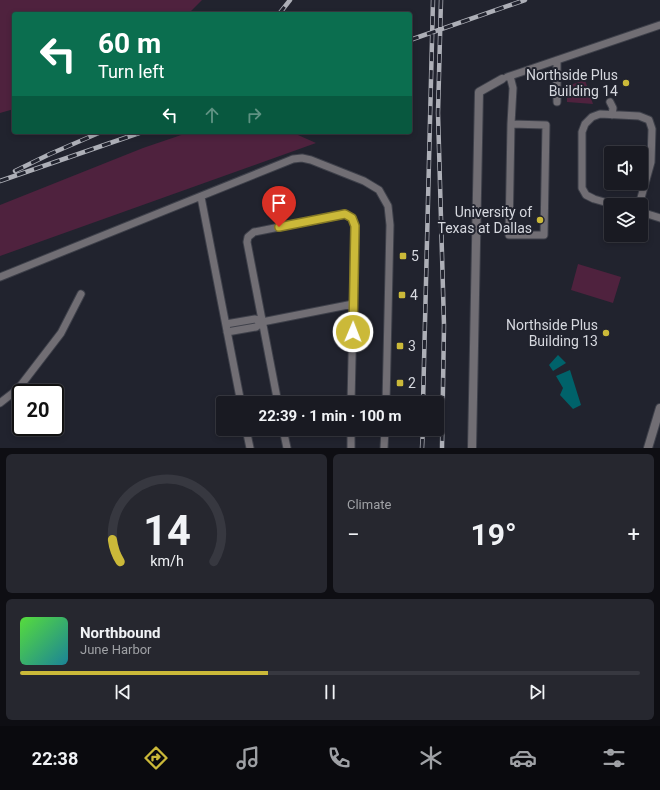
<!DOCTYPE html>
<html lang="en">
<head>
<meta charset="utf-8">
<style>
	body { margin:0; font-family:Roboto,sans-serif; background:#26272f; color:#f1f3f6; height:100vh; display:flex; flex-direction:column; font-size:15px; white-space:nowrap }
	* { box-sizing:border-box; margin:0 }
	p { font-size:13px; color:#9fa1a5 }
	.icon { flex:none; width:22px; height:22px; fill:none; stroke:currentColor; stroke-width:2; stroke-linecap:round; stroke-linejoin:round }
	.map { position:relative; height:448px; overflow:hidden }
	.sheet { display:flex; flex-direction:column; gap:6px; padding:6px; background:#0e0e13; flex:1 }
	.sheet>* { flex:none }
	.banner { position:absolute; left:12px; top:12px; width:400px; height:122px; border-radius:4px; box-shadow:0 2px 6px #0003,0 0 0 1px #373840; background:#0b6e4f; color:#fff; overflow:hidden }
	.tools { position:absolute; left:604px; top:146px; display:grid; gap:8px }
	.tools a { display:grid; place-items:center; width:44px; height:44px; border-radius:4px; background:#191a22; box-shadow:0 2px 6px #0003,0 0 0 1px #373840; font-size:20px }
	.speed { position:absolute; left:12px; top:384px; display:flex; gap:8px; font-size:20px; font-weight:700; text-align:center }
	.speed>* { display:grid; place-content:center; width:52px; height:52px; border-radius:50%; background:#191a22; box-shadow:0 2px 6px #0003,0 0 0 1px #373840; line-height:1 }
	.speed .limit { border:2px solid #111; border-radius:6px; background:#fff; color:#111 }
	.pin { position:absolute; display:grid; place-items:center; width:34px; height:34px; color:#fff; margin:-41px -17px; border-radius:50% 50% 50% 0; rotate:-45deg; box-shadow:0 0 4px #0007 }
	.pin .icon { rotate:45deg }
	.me { position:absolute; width:44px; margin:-22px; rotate:1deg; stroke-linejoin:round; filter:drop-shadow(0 0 3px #0008) }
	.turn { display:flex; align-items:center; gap:14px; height:84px; padding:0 20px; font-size:18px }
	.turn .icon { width:52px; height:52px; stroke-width:2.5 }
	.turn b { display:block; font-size:28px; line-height:34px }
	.lanes { display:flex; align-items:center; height:38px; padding:0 20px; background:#0003; justify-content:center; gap:20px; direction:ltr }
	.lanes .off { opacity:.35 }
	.big { font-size:30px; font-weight:700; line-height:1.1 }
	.sheet .card { flex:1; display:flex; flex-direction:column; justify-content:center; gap:6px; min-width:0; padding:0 14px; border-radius:6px; background:#26272f }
	.sheet .dial { align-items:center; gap:0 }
	.dial svg { height:104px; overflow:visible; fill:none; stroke:#373840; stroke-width:7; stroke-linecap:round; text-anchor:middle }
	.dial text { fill:#f1f3f6; stroke:none }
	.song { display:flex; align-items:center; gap:12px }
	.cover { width:48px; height:48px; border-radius:6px; background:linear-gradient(135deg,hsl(110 70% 55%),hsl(190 70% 35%)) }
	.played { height:4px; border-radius:2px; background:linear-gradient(90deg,#cbb939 40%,#373840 40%) }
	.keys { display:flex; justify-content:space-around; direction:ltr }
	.heat { display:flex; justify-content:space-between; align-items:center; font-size:22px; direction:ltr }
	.sheet .tiles { flex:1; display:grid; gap:6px; grid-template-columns:1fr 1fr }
	.card:last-child { grid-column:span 2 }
	.trip { position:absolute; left:216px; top:396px; width:228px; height:40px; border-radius:4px; background:#191a22; box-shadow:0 2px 6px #0003,0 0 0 1px #373840; font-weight:700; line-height:40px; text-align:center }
	.dock { display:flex; height:64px; justify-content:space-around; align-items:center; background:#0a0a0e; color:#9fa1a5 }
	.dock .icon { width:28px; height:28px }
	.dock .current { color:#cbb939 }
	.dock b { font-size:18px; color:#f1f3f6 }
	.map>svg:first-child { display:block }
</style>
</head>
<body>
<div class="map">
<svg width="660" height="448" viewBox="0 0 660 448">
	<rect width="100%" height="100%" fill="#21232e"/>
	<path fill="#4f223e" d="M0,0h202l-14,14h-174v95l-14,4z
		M585,80l8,24 -26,-2v-16z
		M190,132h116l-8,3 18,8 -316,113v-51l143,-57z
		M578,264l43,13 -8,26 -42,-13z"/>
	<path fill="#00626a" d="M558,355l8,8 -13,8 -4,-6z
		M570,370l11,35 -8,4 -13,-14 3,-7 -7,-12z"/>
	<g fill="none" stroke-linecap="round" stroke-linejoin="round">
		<g stroke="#3e404a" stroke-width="9">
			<path id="service" d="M510,76l3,12 -2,36 35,1 -2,110h-35l2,-111
				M507,77l153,-52
				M557,102v-42
				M610,102l3,6 -1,7
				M201,197l40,206
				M615,205l-21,-6 -8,-4 -4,-7v-56l3,-8 7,-7 8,-3 39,2 10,4 3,9 -1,33 -12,43
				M641,212l19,6
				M0,277l293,-118 9,-1 9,2 53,21 15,9 9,16 2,19 -4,178
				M226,324l29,-5 7,3 91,-18
				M227,332l29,-5 6,-5
				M0,403l18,-14 43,-56 20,-39
				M278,403l-31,-161 1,-5 6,-5 91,-18 7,4 3,8 -4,177
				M246,429l4,19
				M283,429l4,19
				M351,448v-19
				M384,448l1,-19"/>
		</g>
		<g stroke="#3e404a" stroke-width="10">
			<path id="pedestrian" d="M472,448l7,-356 23,-13"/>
		</g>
		<g stroke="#3e404a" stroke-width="10">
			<path id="minor" d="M648,448l12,-40"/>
		</g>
		<use href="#service" stroke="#716e74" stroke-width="7"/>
		<use href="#pedestrian" stroke="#716e74" stroke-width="8"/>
		<use href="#minor" stroke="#716e74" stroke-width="8"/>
		<g stroke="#adafb7" stroke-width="4.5">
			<path id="rail" d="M441,0l-3,113 6,212 -2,123
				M279,14l11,-14
				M410,40l115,-40
				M15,171l35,-17 51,-22
				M0,181l142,-49
				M423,403l10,-403
				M422,448l1,-19"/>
		</g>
		<use href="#rail" stroke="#21232e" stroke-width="3" stroke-dasharray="9" stroke-linecap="butt"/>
	</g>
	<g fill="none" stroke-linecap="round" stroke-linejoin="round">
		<g stroke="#847825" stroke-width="10">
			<path id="route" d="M279,227l66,-13 7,4 3,8 -2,106"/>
		</g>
		<use href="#route" stroke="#cbb939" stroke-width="7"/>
	</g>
	<g fill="#cbb939" stroke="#21232e" stroke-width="1.5">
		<circle cx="626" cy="83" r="4"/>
		<circle cx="540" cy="220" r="4"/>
		<rect x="399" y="252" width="8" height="8" rx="2"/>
		<rect x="398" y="291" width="8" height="8" rx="2"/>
		<circle cx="606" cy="333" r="4"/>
		<rect x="396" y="342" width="8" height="8" rx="2"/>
		<rect x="396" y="379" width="8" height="8" rx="2"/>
	</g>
	<g text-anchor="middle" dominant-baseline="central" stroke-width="4" stroke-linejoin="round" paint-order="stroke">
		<g font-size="14" fill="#d6d8df" stroke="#21232e" text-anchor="start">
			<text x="618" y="75" text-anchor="end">Northside Plus<tspan x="618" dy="16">Building 14</tspan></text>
			<text x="532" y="212" text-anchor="end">University of<tspan x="532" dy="16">Texas at Dallas</tspan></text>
			<text x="411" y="256">5</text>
			<text x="410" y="295">4</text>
			<text x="598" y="325" text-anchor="end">Northside Plus<tspan x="598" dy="16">Building 13</tspan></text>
			<text x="408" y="346">3</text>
			<text x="408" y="383">2</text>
		</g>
	</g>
</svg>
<div class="tools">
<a><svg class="icon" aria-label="sound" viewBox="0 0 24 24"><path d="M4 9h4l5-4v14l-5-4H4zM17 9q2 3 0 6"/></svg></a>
<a><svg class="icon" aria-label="layers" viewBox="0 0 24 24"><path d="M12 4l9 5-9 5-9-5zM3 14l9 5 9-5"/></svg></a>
</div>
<div class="speed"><div class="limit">20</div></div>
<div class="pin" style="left:279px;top:227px;background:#d93025"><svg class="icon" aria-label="arrive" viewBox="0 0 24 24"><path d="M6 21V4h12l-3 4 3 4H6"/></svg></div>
<svg class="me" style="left:353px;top:332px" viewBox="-20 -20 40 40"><circle r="17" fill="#cbb939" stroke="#fff" stroke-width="3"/><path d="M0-11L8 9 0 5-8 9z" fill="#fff"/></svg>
<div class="trip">22:39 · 1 min · 100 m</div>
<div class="banner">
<div class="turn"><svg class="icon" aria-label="left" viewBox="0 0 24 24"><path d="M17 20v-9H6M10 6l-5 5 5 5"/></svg><div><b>60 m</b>Turn left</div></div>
<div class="lanes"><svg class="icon" aria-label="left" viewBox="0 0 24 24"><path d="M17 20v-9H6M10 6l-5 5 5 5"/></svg><svg class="icon off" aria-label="ahead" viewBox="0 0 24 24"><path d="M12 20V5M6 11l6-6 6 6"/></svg><svg class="icon off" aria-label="right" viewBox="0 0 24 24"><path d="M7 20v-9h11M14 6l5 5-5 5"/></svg></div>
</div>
</div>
<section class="sheet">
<div class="tiles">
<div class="card dial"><svg viewBox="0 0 100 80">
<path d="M14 69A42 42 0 1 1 86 69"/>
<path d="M14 69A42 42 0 0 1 8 52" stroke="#cbb939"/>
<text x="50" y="56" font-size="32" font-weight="700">14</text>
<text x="50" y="72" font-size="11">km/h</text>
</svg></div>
<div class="card"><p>Climate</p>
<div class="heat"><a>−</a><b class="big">19°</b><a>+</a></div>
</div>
<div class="card">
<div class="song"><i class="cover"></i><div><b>Northbound</b><p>June Harbor</p></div></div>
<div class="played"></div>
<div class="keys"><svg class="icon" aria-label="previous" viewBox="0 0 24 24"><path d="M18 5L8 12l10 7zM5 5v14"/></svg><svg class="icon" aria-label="pause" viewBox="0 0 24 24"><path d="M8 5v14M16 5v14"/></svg><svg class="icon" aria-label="next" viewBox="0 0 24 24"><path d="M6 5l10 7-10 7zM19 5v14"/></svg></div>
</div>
</div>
</section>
<nav class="dock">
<b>22:38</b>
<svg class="icon current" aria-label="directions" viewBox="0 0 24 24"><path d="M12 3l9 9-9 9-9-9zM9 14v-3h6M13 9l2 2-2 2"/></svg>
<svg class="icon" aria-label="music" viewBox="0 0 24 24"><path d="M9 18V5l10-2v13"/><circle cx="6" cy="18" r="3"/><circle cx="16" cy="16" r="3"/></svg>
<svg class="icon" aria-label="phone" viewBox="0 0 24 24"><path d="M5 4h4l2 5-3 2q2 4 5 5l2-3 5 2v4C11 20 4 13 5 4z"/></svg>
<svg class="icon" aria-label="climate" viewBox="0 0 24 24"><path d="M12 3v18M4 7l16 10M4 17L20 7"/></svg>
<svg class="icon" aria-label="car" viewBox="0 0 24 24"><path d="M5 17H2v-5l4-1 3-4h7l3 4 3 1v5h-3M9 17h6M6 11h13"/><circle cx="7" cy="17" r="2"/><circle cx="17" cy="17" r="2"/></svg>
<svg class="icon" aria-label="filters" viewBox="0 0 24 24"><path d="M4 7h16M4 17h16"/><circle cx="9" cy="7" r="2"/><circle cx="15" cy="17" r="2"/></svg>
</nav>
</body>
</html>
